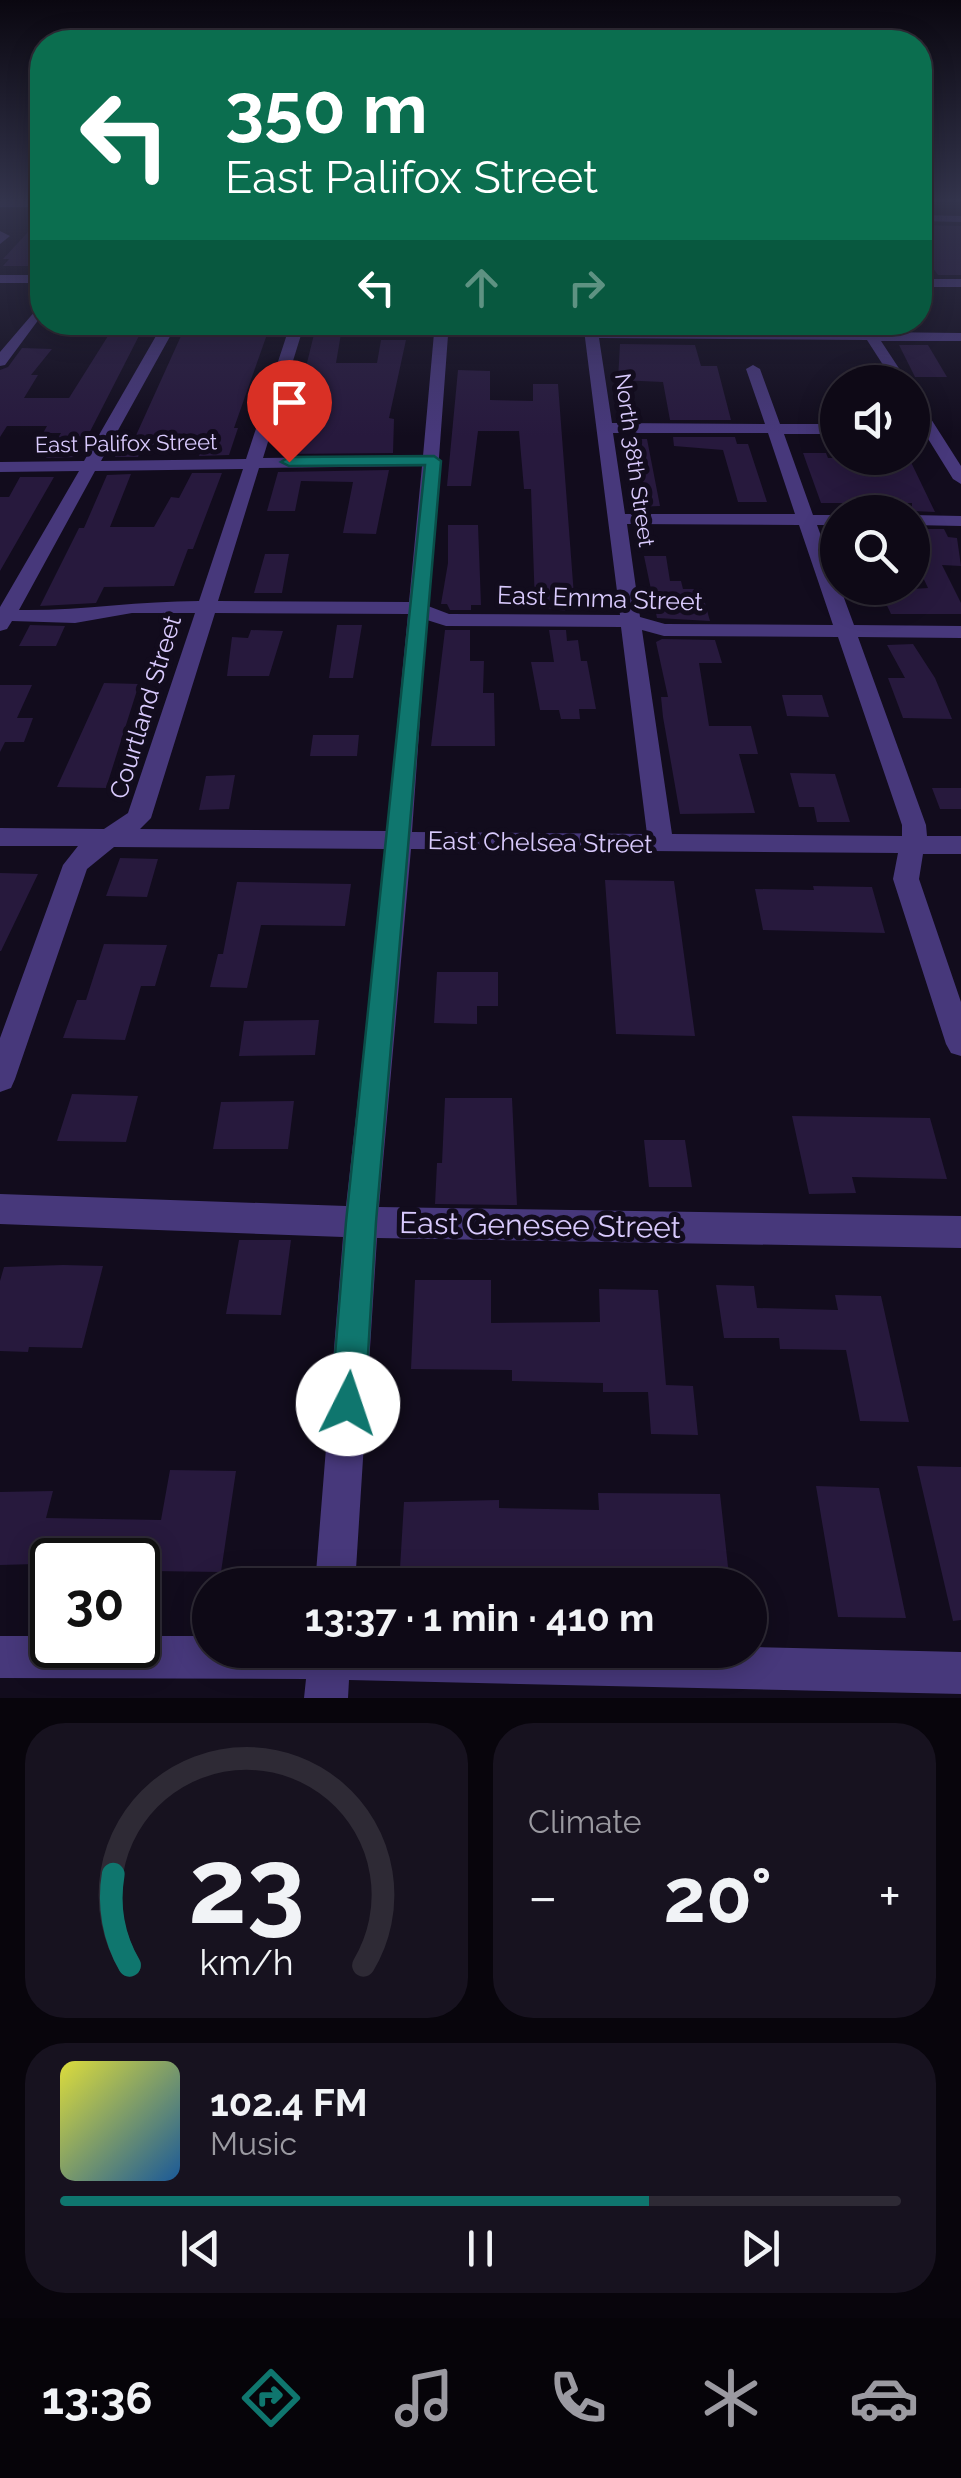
<!DOCTYPE html>
<html lang="en">
<head>
<meta charset="utf-8">
<style>
	body { margin:0; font-family:Raleway,sans-serif; background:#17121f; color:#f1f3f6; height:100vh; display:flex; flex-direction:column; font-size:38px; white-space:nowrap }
	* { box-sizing:border-box; margin:0 }
	p { font-size:32px; color:#9b9aa1 }
	.icon { flex:none; width:55px; height:55px; fill:none; stroke:currentColor; stroke-width:2; stroke-linecap:round; stroke-linejoin:round }
	.map { position:relative; height:1698px; overflow:hidden }
	.drawer { display:flex; flex-direction:column; gap:25px; padding:25px; background:#08050c; flex:1 }
	.drawer>* { flex:none }
	.guide { position:absolute; left:30px; top:30px; width:902px; height:305px; border-radius:40px; box-shadow:0 5px 25px #0003,0 0 0 2px #2e2a35; background:#0b6e4f; color:#fff; overflow:hidden }
	.fabs { position:absolute; left:820px; top:365px; display:grid; gap:20px }
	.fabs a { display:grid; place-items:center; width:110px; height:110px; border-radius:50%; background:#0e0916; box-shadow:0 5px 25px #0003,0 0 0 2px #2e2a35; font-size:50px }
	.speed { position:absolute; left:30px; top:1538px; display:flex; gap:20px; font-size:50px; font-weight:700; text-align:center }
	.speed>* { display:grid; place-content:center; width:130px; height:130px; border-radius:50%; background:#0e0916; box-shadow:0 5px 25px #0003,0 0 0 2px #2e2a35; line-height:1 }
	.speed .limit { border:5px solid #111; border-radius:15px; background:#fff; color:#111 }
	.pin { position:absolute; display:grid; place-items:center; width:85px; height:85px; color:#fff; margin:-102px -42px; border-radius:50% 50% 50% 0; rotate:-45deg; box-shadow:0 0 10px #0007 }
	.pin .icon { rotate:45deg }
	.me { position:absolute; width:110px; margin:-55px; rotate:4deg; stroke-linejoin:round; filter:drop-shadow(0 0 8px #0008) }
	.turn { display:flex; align-items:center; gap:35px; height:210px; padding:0 30px; font-size:45px }
	.turn .icon { width:130px; height:130px; stroke-width:2.5 }
	.turn b { display:block; font-size:70px; line-height:85px }
	.lanes { display:flex; align-items:center; height:95px; padding:0 30px; background:#0003; justify-content:center; gap:50px; direction:ltr }
	.lanes .off { opacity:.35 }
	.big { font-size:75px; font-weight:700; line-height:1.1 }
	.drawer .widget { flex:1; display:flex; flex-direction:column; justify-content:center; gap:15px; min-width:0; padding:0 35px; border-radius:40px; background:#17121f }
	.drawer .dial { align-items:center; gap:0 }
	.dial svg { height:260px; overflow:visible; fill:none; stroke:#2e2a35; stroke-width:7; stroke-linecap:round; text-anchor:middle }
	.dial text { fill:#f1f3f6; stroke:none }
	.song { display:flex; align-items:center; gap:30px }
	.cover { width:120px; height:120px; border-radius:15px; background:linear-gradient(135deg,hsl(60 70% 55%),hsl(210 70% 35%)) }
	.played { height:10px; border-radius:5px; background:linear-gradient(90deg,#0f766e 70%,#2e2a35 70%) }
	.keys { display:flex; justify-content:space-around; direction:ltr }
	.heat { display:flex; justify-content:space-between; align-items:center; font-size:55px; direction:ltr }
	.drawer .tiles { flex:1; display:grid; gap:25px; grid-template-columns:1fr 1fr }
	.widget:last-child { grid-column:span 2 }
	.trip { position:absolute; left:192px; top:1568px; width:575px; height:100px; border-radius:50px; background:#0e0916; box-shadow:0 5px 25px #0003,0 0 0 2px #2e2a35; font-weight:700; line-height:100px; text-align:center }
	.dock { display:flex; height:160px; justify-content:space-around; align-items:center; background:#060409; color:#9b9aa1 }
	.dock .icon { width:70px; height:70px }
	.dock .active { color:#0f766e }
	.dock b { font-size:45px; color:#f1f3f6 }
	.map>svg:first-child { display:block }
</style>
</head>
<body>
<div class="map">
<svg width="961" height="1698" viewBox="0 0 961 1698">
	<rect width="100%" height="100%" fill="#120c1d"/>
	<path fill="#27193d" d="M42,217v42l-5,7h-34l6,-7h-6z
		M920,225l41,1v49h-23l-18,-25z
		M317,322h26l-7,41h41l4,-23h25l-17,78 5,1 -1,34 -109,1 25,-87h-3z
		M271,323l-37,105h4l-9,27 -30,1 8,-19h-42l-5,9h-17l-5,11h-23l7,-15h11l53,-117z
		M113,328h30l-66,129 -31,1 15,-25h-18l4,-7h-40l-7,11v-67l8,-3 14,-19 30,1 -21,26h7l-14,23h45z
		M620,344l75,1 6,21h16l14,54h-61l-7,-38 -45,-2z
		M899,345h29l19,32h-32z
		M458,370l32,1v29l43,1v-17h25l16,212h-10l1,15 -30,-5 -4,-117h-7l-5,-58h-41l-7,55h-24z
		M673,437h62l2,7h11l19,58h-29l-15,-52 -49,-4z
		M622,439h25l13,67 -27,1z
		M803,453h23l2,5h81l26,54 -23,-1v-8h-91z
		M389,470l-13,64 -33,-1 10,-51 -52,-1 -6,30h-28l11,-39z
		M192,473h30l-29,76h-5l-14,37 -70,1 -8,16 -56,3 39,-78h5l23,-53 24,-1 -21,53h44l17,-30 8,1z
		M20,477h34l-54,94v-74h9z
		M448,525h30l3,80h-10v5h-21l-3,-6h-6l7,-41z
		M912,529h32l4,8 9,1 4,28 -19,-1 19,38v11h-70l-11,-23 48,-3 -16,-34z
		M265,554h24l-7,39h-28z
		M644,556h22l4,25h11l2,8h18l9,32 -53,-3z
		M30,625l35,1 -9,20h-37z
		M337,625h25l-9,53h-24z
		M251,630l32,1 -14,45h-42l5,-39 16,1z
		M445,630h25v31h14l-1,32h11l1,53h-64z
		M549,630h17l1,11 11,-1 3,21h6l9,48h-17l1,10h-19l-2,-9h-19l-9,-48h23z
		M662,639l53,1 7,23h-23l10,63h42l7,28h-19l16,59 -75,1 -17,-97 -2,-20h7l-12,-55z
		M913,644l22,34 17,41 -49,-1 -15,-40h17l-18,-33z
		M104,683l35,1 -33,104 -49,-1z
		M0,685h32l-15,33h16l-9,24h-19l-5,10z
		M782,695h40l7,22 -42,-1z
		M313,735h46l-2,21h-47z
		M790,773l45,1 15,48h-33l-3,-15h-15z
		M235,775l-6,34 -30,1 7,-34z
		M932,788h29v21h-21z
		M120,858l38,1 -11,38 -41,-1z
		M0,873l38,1 -37,77h-1z
		M605,880l69,1 21,155 -79,-2z
		M237,882l114,2 -6,42 -84,-1 -14,63 -37,-1 8,-33h5z
		M813,886l59,1 13,46 -122,-3 -8,-41 59,1z
		M104,944l63,1 -12,41h-14l-16,54 -62,-2 14,-38h9z
		M437,972h61v34h-21v18l-43,-1z
		M319,1020l-4,35 -76,1 5,-35z
		M72,1094l66,2 -12,46 -69,-1z
		M445,1098h67l5,107 -82,-1 2,-41h5z
		M294,1101l-6,48h-75l8,-47z
		M792,1116l138,2 17,61 -95,-2 4,16 -47,1z
		M644,1140h41l7,47h-43z
		M239,1240h52l-10,75 -55,-1z
		M63,1265l40,1 -21,82 -53,-1 -1,5 -28,-1v-70l4,-14z
		M415,1280h76v43l109,-1 -1,-33 59,1 8,95 27,1 5,49 -47,-1 -3,-42h-45v-9l-91,-2v-11l-101,-1z
		M716,1285l38,1 3,22 81,2 -3,-15 46,1 28,126 -49,-1 -14,-71 -66,-1 -1,-11h-55z
		M917,1466l44,1v153l-8,1z
		M170,1470l66,1 -15,101 -70,-1 2,-11h-116l-1,4 -36,1v-73l53,-1 -7,27 115,2z
		M816,1486l63,2 27,130 -68,-1z
		M598,1493l122,1 10,91h-331l5,-83 95,-2v8l100,2z"/>
	<g fill="none" stroke-linecap="round" stroke-linejoin="round">
		<path fill="#47387b" fill-rule="evenodd" d="M0,201h42v6h-42z
			M920,215l41,1v6l-41,-1z
			M0,231l10,5 -10,8z
			M0,275h42v8h-42z
			M920,279h41v8h-41z
			M42,303v12l-37,50 -5,1v-14z
			M164,322h14l-77,139 145,-2 45,-137h14l-42,136 160,-2 12,-134h14l-21,284 21,8 171,1 -37,-293h14l1,8 264,2 -3,-4 7,-4 10,8 85,1v8h-80l27,41h-14l-27,-42 -268,-2 13,85 153,1 -19,-55 7,-4 7,4 20,55h58v10h-54l29,81h25v10h-21l37,100 107,1v12l-103,-1 68,188 1,11h34v18h-38l-4,25 42,123v54l-10,-3 -5,-9 -53,-165 5,-26 -487,-4 -32,358 582,9v32l-584,-10 -22,347h-40l28,-348 -343,-13v-30l346,12 40,-357 -272,-2 -27,22 -72,210 -4,9 -11,4v-54l63,-173 15,-19h-78v-18l104,1 24,-16 67,-200h-63l-57,10 -63,-2 -5,8 -7,2v-24l79,-136 -79,1v-10l84,-1zM613,433h155l27,81h-170zM422,466l-13,136 -191,-1 41,-133zM243,469l-44,132c-61,0 -120,10 -180,9l76,-139zM627,524l172,1 34,100 -168,-1 -25,-7zM215,613l193,1 -21,217 -247,-2 11,-11zM427,620l19,6 175,1 26,207 -235,-2zM642,630l22,6 174,1 64,188v11l-230,-2z
			M912,396l5,1 44,69v18l-8,-5 -41,-66z
			M912,515l49,1v10l-49,-1z
			M0,1636h52v9h86v-9h72v14h540v-3l211,5v42l-612,-14 -1,18h-44l2,-19 -306,-1z"/>
	</g>
	<linearGradient id="sky" x2="0" y2="1"><stop stop-color="#0a0710"/><stop offset="0.46" stop-color="#33344c"/><stop offset="1" stop-color="#33344c" stop-opacity="0"/></linearGradient>
	<rect width="961" height="436" fill="url(#sky)"/>
	<path fill="#0f766e" stroke="#0a4d48" stroke-width="2.5" d="M434,456l7,5 -65,761 -11,182 -5,12 -12,5 -12,-5 -5,-12 15,-182 79,-757 -136,1 -8,-4 8,-5z"/>
	<g text-anchor="middle" dominant-baseline="central" stroke-width="10" stroke-linejoin="round" paint-order="stroke">
		<g font-size="22" fill="#d9cafd" stroke="#120c1d">
			<text transform="translate(126 443) rotate(-1)">East Palifox Street</text>
			<text transform="translate(635 460) rotate(82)">North 38th Street</text>
		</g>
		<g font-size="25" fill="#d9cafd" stroke="#120c1d">
			<text transform="translate(600 598) rotate(2)">East Emma Street</text>
			<text transform="translate(145 707) rotate(-73)">Courtland Street</text>
			<text transform="translate(540 842) rotate(1)">East Chelsea Street</text>
		</g>
		<g font-size="30" fill="#d9cafd" stroke="#120c1d">
			<text transform="translate(540 1225) rotate(1)">East Genesee Street</text>
		</g>
	</g>
</svg>
<div class="fabs">
<a><svg class="icon" aria-label="sound" viewBox="0 0 24 24"><path d="M4 9h4l5-4v14l-5-4H4zM17 9q2 3 0 6"/></svg></a>
<a><svg class="icon" aria-label="search" viewBox="0 0 24 24"><circle cx="10" cy="10" r="6"/><path d="M15 15l6 6"/></svg></a>
</div>
<div class="speed"><div class="limit">30</div></div>
<div class="pin" style="left:289px;top:462px;background:#d93025"><svg class="icon" aria-label="arrive" viewBox="0 0 24 24"><path d="M6 21V4h12l-3 4 3 4H6"/></svg></div>
<svg class="me" style="left:348px;top:1404px" viewBox="-20 -20 40 40"><circle r="19" fill="#fff"/><path d="M0-13L10 11 0 6-10 11z" fill="#0f766e"/></svg>
<div class="trip">13:37 · 1 min · 410 m</div>
<div class="guide">
<div class="turn"><svg class="icon" aria-label="left" viewBox="0 0 24 24"><path d="M17 20v-9H6M10 6l-5 5 5 5"/></svg><div><b>350 m</b>East Palifox Street</div></div>
<div class="lanes"><svg class="icon" aria-label="left" viewBox="0 0 24 24"><path d="M17 20v-9H6M10 6l-5 5 5 5"/></svg><svg class="icon off" aria-label="ahead" viewBox="0 0 24 24"><path d="M12 20V5M6 11l6-6 6 6"/></svg><svg class="icon off" aria-label="right" viewBox="0 0 24 24"><path d="M7 20v-9h11M14 6l5 5-5 5"/></svg></div>
</div>
</div>
<section class="drawer">
<div class="tiles">
<div class="widget dial"><svg viewBox="0 0 100 80">
<path d="M14 69A42 42 0 1 1 86 69"/>
<path d="M14 69A42 42 0 0 1 9 41" stroke="#0f766e"/>
<text x="50" y="56" font-size="32" font-weight="700">23</text>
<text x="50" y="72" font-size="11">km/h</text>
</svg></div>
<div class="widget"><p>Climate</p>
<div class="heat"><a>−</a><b class="big">20°</b><a>+</a></div>
</div>
<div class="widget">
<div class="song"><i class="cover"></i><div><b>102.4 FM</b><p>Music</p></div></div>
<div class="played"></div>
<div class="keys"><svg class="icon" aria-label="previous" viewBox="0 0 24 24"><path d="M18 5L8 12l10 7zM5 5v14"/></svg><svg class="icon" aria-label="pause" viewBox="0 0 24 24"><path d="M8 5v14M16 5v14"/></svg><svg class="icon" aria-label="next" viewBox="0 0 24 24"><path d="M6 5l10 7-10 7zM19 5v14"/></svg></div>
</div>
</div>
</section>
<nav class="dock">
<b>13:36</b>
<svg class="icon active" aria-label="directions" viewBox="0 0 24 24"><path d="M12 3l9 9-9 9-9-9zM9 14v-3h6M13 9l2 2-2 2"/></svg>
<svg class="icon" aria-label="music" viewBox="0 0 24 24"><path d="M9 18V5l10-2v13"/><circle cx="6" cy="18" r="3"/><circle cx="16" cy="16" r="3"/></svg>
<svg class="icon" aria-label="phone" viewBox="0 0 24 24"><path d="M5 4h4l2 5-3 2q2 4 5 5l2-3 5 2v4C11 20 4 13 5 4z"/></svg>
<svg class="icon" aria-label="climate" viewBox="0 0 24 24"><path d="M12 3v18M4 7l16 10M4 17L20 7"/></svg>
<svg class="icon" aria-label="car" viewBox="0 0 24 24"><path d="M5 17H2v-5l4-1 3-4h7l3 4 3 1v5h-3M9 17h6M6 11h13"/><circle cx="7" cy="17" r="2"/><circle cx="17" cy="17" r="2"/></svg>
</nav>
</body>
</html>
